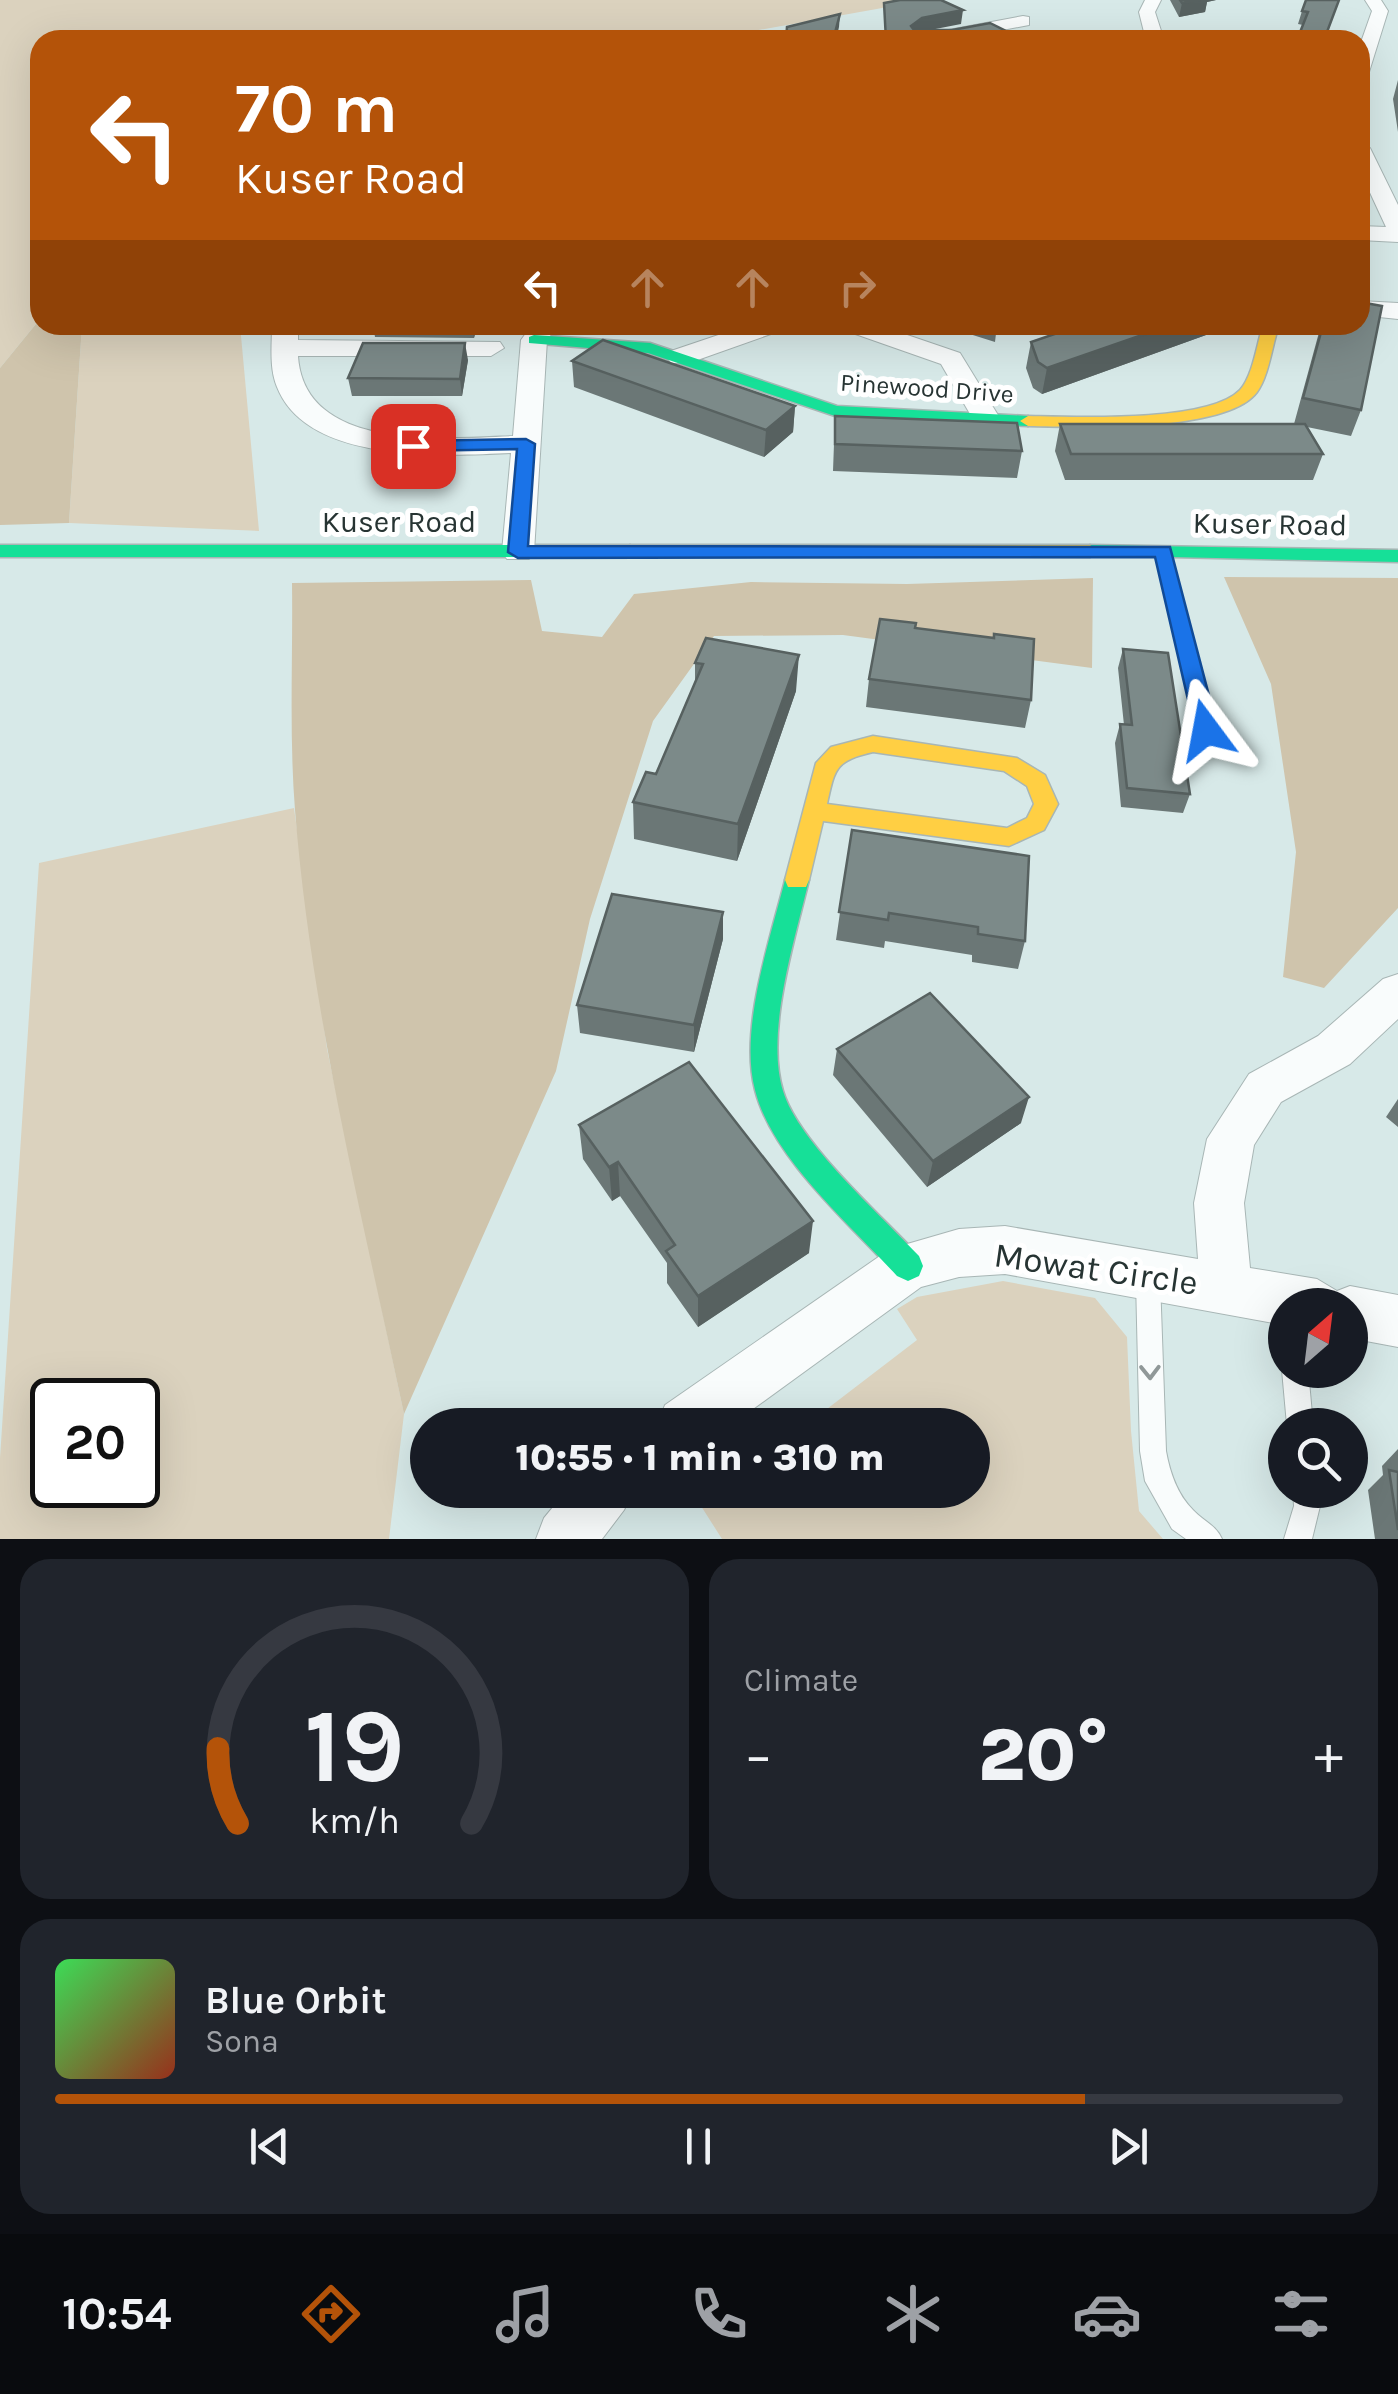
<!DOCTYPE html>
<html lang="en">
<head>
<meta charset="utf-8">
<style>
	body { margin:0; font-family:Karla,sans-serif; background:#20242c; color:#f1f3f6; height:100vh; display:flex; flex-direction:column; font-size:38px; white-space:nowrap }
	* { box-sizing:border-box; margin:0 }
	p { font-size:32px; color:#9ea1a6 }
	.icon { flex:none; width:55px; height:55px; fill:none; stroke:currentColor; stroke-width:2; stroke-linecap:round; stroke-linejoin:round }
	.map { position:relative; height:1539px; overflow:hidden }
	.sheet { display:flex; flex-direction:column; gap:20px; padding:20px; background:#0d0f14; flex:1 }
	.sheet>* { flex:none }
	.hud { position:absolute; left:30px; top:30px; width:1340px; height:305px; border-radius:30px; box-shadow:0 10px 40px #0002; background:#b45309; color:#fff; overflow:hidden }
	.needle { width:65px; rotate:28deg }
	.controls { position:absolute; left:1268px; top:1288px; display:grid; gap:20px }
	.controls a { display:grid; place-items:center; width:100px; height:100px; border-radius:50%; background:#171b24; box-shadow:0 10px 40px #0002; font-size:50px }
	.speed { position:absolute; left:30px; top:1378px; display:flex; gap:20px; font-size:50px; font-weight:700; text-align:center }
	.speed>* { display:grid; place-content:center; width:130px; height:130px; border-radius:50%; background:#171b24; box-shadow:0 10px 40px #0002; line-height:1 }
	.speed .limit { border:5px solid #111; border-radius:15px; background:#fff; color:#111 }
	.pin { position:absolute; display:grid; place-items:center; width:85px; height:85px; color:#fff; margin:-42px; border-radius:20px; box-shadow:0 5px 15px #0006 }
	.me { position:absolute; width:110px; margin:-55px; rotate:347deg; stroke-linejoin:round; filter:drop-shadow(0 0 8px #0008) }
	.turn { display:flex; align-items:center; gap:35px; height:210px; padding:0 40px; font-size:45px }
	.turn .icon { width:130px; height:130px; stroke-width:2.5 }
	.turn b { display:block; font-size:70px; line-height:85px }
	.lanes { display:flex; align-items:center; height:95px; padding:0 40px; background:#0003; justify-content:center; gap:50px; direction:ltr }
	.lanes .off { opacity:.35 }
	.big { font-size:75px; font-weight:800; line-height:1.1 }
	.sheet .widget { flex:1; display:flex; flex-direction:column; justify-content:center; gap:15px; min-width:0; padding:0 35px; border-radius:30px; background:#20242c }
	.sheet .dial { align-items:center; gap:0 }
	.dial svg { height:260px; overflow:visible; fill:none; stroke:#363941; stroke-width:7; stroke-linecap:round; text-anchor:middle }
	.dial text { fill:#f1f3f6; stroke:none }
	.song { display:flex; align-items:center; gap:30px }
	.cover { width:120px; height:120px; border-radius:15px; background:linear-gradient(135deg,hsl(130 70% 55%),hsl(10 70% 35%)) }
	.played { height:10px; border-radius:5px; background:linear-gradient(90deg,#b45309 80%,#363941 80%) }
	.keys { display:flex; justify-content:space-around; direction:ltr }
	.heat { display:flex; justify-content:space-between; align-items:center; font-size:55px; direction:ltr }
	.sheet .tiles { flex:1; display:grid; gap:20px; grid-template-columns:1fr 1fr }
	.widget:last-child { grid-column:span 2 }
	.trip { position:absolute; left:410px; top:1408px; width:580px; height:100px; border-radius:50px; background:#171b24; box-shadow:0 10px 40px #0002; font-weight:800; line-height:100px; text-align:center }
	.dock { display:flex; height:160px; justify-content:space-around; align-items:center; background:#090b0e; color:#9ea1a6 }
	.dock .icon { width:70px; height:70px }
	.dock .active { color:#b45309 }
	.dock b { font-size:45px; color:#f1f3f6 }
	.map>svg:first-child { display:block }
</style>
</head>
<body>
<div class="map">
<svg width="1398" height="1539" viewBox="0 0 1398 1539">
	<rect width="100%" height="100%" fill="#d7e9e8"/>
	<path fill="#dbd2be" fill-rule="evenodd" d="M0,0h927l-224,40h-663v279l-40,49z
		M82,325h158l19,206 -190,-8z
		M294,808l33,241 77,365 -15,125h-389v-81l39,-595zM52,1400h86v85h-86z
		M1003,1281l92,17 32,39 4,94 8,80 24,28h-441l-21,-33 20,-16h251v-65h-166l111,-85 -20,-31 20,-12z"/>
	<path fill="#cfc4ac" d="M40,319v6h42l-13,198 -69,2v-157z
		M1224,577l174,1v330l-74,80 -41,-11 13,-125 -25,-168z
		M1093,578l-1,90 -249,-33 -129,1 -61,85 -63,198 -34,152 -152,343c-42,-200 -93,-400 -109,-604 -6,-75 -2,-152 -3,-227l239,-3 11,51 60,6 32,-43 117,-12 156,2z"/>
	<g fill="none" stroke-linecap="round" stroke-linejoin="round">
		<g stroke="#a8b6b5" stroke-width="2">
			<path id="lane" d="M1163,547l7,4 45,178 -8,6 -8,-6 -43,-178z
				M1148,1268l8,4 4,8 6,171c4,22 11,43 27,59 10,11 23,15 29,29h-36l-14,-10 -27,-48 -5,-30 -4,-171 4,-8z
				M1285,1364v6h23l5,55h-26l-5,-55z
				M1293,1490h26l1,16 -8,33h-28l10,-33z"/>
		</g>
		<g stroke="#a8b6b5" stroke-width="2">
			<path id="street" d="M1145,0h16l-6,12 9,28h-18l-7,-28z
				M1365,0h16l7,11 -19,61 -9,6v-33l12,-34z
				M1023,16l6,1v8l-79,15h-37l9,-5z
				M1360,142l10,6 28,57v37l-38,-2v-14l26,1 -26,-56z
				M1360,301l38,2v16l-38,-4z
				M272,325h26v15l202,2 4,6 -13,8h-193c6,96 146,83 215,80l8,-96 11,-15h26l-11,15 -13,212 -5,7h-22l-5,-7 9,-99c-67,3 -204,11 -234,-66 -8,-19 -5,-42 -5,-62z
				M748,325h38l-4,5 -93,33h-18l-4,-6 4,-6z
				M840,325h38l82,28 41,67 -4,6h-20l-36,-62 -97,-34z
				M1398,974v45l-48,45 -69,38 -27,43 -10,58 6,65 67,11 20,12 13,-5 48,9v52l-48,-9v-33h-65v20l-280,-51 -46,3 -38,10 -190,138h-74l8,-20 225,-156 69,-20 46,-3 193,33 -4,-56 13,-64 42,-65 69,-38 65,-57z
				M567,1490h66l-9,20 -22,29h-66l8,-21z"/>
		</g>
		<g stroke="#a8b6b5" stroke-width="3">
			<path id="fast" d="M534,335l116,8 187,63 191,10 8,5 -8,5 -193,-10 -187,-63 -119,-10v-6z
				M0,545h630l9,6 -9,6h-630z
				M1090,545l308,5v12l-315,-7 -2,-4z
				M797,871l9,2 3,7c-14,59 -44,152 -26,211 15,51 98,124 136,165l4,10 -4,10 -11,5 -11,-5c-46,-51 -125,-118 -142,-186 -16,-61 15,-150 30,-210l3,-7z"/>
		</g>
		<g stroke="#a8b6b5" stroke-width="3">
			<path id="slow" d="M1263,325h16c-7,20 -10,51 -22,67 -30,41 -181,35 -229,34l-8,-5 8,-5c46,1 180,7 212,-26 13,-14 17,-47 23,-65z
				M630,545h460l9,6 -9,6 -467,-2 -2,-4z
				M873,736l144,22 28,17 13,29 -14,26 -35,16 -186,-25 -14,59 -3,7h-18l-3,-7 31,-117 15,-16zM873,752l131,19 23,15 7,18 -7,14 -20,10 -180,-24c8,-36 8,-43 46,-52z"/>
		</g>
		<use href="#lane" fill="#f9fcfc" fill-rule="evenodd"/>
		<use href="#street" fill="#f9fcfc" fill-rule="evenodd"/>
		<use href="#fast" fill="#16e098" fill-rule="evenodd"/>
		<use href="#slow" fill="#ffcf43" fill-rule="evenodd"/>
	</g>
	<path fill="#6b7776" d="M1170,0h46l-9,2 -2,10 -26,5z
		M1340,0l-37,25 -5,-1 4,-13z
		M1398,80v52l-5,-33z
		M373,325h104l-3,13 -99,-1z
		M941,325h56l-2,17z
		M1081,325h127l-2,10 -164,59 -9,-6 -7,-20 5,-26z
		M1321,325h39l1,85 -10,26 -44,-9 16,27 -10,26h-248l-10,-29 5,-27h234z
		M468,360l-6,36h-110l-4,-18z
		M572,361l223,45 -2,26 -29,25 -190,-70z
		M835,416l187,35 -5,27 -184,-7z
		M915,628l116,72 -6,28 -159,-21 3,-28z
		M1123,649l67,145 -7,19 -62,-6 -6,-64 5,-19 4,1 -6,-57z
		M695,663l101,28 -59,170 -103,-22 -1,-37 23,-28 39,-90z
		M852,830l173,111 -7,28 -46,-7v-7l-87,-14 -1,7 -48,-8z
		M723,939l-29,113 -114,-19 -3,-28z
		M837,1049l184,74 -94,64 -94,-112z
		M1398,1099v28l-12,-10z
		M579,1125l230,128 -111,74 -31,-44v-20l-47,-67 -8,5 -29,-42z
		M1398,1449v90h-23l-7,-49 15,-15 -1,-9z"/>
	<path fill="#576160" d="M1200,0h16l-9,2 -2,10 -26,5 3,-14z
		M963,10l-2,14 -41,8 -11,7 2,-13 11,-8z
		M840,14l-1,13 -3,13h-3z
		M1014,35l-1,5h-27z
		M472,325h5l-3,13z
		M1171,325h37l-2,10 -164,59 5,-26z
		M465,343l3,17 -6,36 -2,-17z
		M795,406l-2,26 -29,25 2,-27z
		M799,655l-3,36 -59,170 1,-37z
		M723,912v27l-29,113v-27z
		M1029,1097l-8,26 -94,64 6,-26z
		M618,1162l2,34 -8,5 -3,-34z
		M813,1221l-4,32 -111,74v-31z"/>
	<path fill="#7c8a89" stroke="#576160" stroke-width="2.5" d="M900,0h41l22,10 -41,8 -11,8 3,4h38l38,-7 24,12 -28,5h-100l-2,-37z
		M1180,0h20l-18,3z
		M1306,0h33l-15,40h-27l11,-28 -6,-1z
		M840,14l-7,26h-47l1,-13z
		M1200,35l31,3 -1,2h-31z
		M1360,302l22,4 -21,104 -58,-12 20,-73h37z
		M1081,325h90l-124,43 -9,-6 -7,-20z
		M603,340l192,66 -29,24 -194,-69z
		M363,343h102l-5,36 -112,-1z
		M835,416l182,7 5,28 -187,-7z
		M1060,424h245l18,30h-252z
		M880,619l36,4 -1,5 79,10v-4l40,5 -3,61 -162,-21z
		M706,638l93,17 -61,169 -105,-22 13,-30 10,2 47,-110 -8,-1z
		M1123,649l45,4 22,141 -63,-6 -7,-64 12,1z
		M852,830l177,26 -4,85 -47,-7v-7l-89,-14 -1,7 -49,-8z
		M612,894l111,18 -29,113 -117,-20z
		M930,993l99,104 -96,64 -96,-112z
		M689,1062l124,159 -115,75 -32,-45 9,-6 -57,-83 -9,5 -30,-42z
		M1389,1470l9,2v58z"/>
	<defs><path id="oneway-chevron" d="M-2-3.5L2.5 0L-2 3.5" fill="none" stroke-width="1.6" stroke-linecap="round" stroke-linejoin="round" transform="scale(2.5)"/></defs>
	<use stroke="#909898" href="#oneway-chevron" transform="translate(1150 1372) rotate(89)"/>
	<path fill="#1a73e8" stroke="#114b97" stroke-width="2.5" d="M526,439l9,5 -7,102 642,1 48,183 -12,7 -11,-7 -40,-173 -637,1 -10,-6 9,-103 -104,2 -9,-5 9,-5z"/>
	<g text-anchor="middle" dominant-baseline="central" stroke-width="10" stroke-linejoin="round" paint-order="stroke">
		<g font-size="25" fill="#273433" stroke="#fff">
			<text transform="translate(927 388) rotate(4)">Pinewood Drive</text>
		</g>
		<g font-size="30" fill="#273433" stroke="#fff">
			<text x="399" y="522">Kuser Road</text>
			<text transform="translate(1270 524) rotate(1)">Kuser Road</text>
		</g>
		<g font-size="35" fill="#273433" stroke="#fff">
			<text transform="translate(1096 1269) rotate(8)">Mowat Circle</text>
		</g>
	</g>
</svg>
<div class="controls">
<a><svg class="needle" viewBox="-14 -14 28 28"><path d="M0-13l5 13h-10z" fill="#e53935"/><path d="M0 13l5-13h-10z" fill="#9ea1a6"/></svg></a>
<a><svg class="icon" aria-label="search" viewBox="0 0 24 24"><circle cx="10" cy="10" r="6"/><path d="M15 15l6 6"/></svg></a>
</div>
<div class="speed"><div class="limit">20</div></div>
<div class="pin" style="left:413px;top:446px;background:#d93025"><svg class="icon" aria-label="arrive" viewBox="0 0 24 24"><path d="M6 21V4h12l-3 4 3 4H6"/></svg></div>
<svg class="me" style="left:1206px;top:730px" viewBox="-20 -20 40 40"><path d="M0-17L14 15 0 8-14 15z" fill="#1a73e8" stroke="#fff" stroke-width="4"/></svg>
<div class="trip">10:55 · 1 min · 310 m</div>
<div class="hud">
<div class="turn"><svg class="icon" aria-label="left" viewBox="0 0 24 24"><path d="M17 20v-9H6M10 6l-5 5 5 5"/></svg><div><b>70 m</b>Kuser Road</div></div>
<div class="lanes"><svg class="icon" aria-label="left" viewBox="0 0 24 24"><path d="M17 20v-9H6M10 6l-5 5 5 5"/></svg><svg class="icon off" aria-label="ahead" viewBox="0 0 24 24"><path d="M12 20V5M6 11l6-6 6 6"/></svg><svg class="icon off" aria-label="ahead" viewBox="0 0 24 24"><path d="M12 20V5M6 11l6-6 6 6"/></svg><svg class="icon off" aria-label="right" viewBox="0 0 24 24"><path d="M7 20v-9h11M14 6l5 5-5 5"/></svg></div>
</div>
</div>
<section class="sheet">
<div class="tiles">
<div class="widget dial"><svg viewBox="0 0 100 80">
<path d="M14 69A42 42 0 1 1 86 69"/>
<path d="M14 69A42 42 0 0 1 8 46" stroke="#b45309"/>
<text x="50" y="56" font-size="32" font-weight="700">19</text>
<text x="50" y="72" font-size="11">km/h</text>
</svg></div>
<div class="widget"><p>Climate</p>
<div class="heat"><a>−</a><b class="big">20°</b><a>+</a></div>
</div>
<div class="widget">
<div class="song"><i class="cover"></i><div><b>Blue Orbit</b><p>Sona</p></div></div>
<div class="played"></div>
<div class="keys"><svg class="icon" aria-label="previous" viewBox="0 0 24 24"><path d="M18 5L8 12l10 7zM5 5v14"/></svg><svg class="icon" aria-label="pause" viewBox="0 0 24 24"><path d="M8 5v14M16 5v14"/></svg><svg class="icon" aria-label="next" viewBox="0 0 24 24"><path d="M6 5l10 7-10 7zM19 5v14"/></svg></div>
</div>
</div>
</section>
<nav class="dock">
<b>10:54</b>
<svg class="icon active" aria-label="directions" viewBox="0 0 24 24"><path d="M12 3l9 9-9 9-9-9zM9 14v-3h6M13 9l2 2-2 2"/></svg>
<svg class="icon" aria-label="music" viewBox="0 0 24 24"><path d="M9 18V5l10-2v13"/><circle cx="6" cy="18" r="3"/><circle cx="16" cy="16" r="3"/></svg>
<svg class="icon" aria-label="phone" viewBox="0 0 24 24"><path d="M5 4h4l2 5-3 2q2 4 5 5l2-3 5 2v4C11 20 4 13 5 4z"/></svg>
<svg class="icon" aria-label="climate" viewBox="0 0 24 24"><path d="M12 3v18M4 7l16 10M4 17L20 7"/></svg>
<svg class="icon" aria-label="car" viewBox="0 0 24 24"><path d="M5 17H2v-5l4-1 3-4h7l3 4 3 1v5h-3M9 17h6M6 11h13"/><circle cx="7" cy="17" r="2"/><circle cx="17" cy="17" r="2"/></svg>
<svg class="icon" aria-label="filters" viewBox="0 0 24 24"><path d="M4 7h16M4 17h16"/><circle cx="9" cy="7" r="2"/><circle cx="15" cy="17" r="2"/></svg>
</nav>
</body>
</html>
